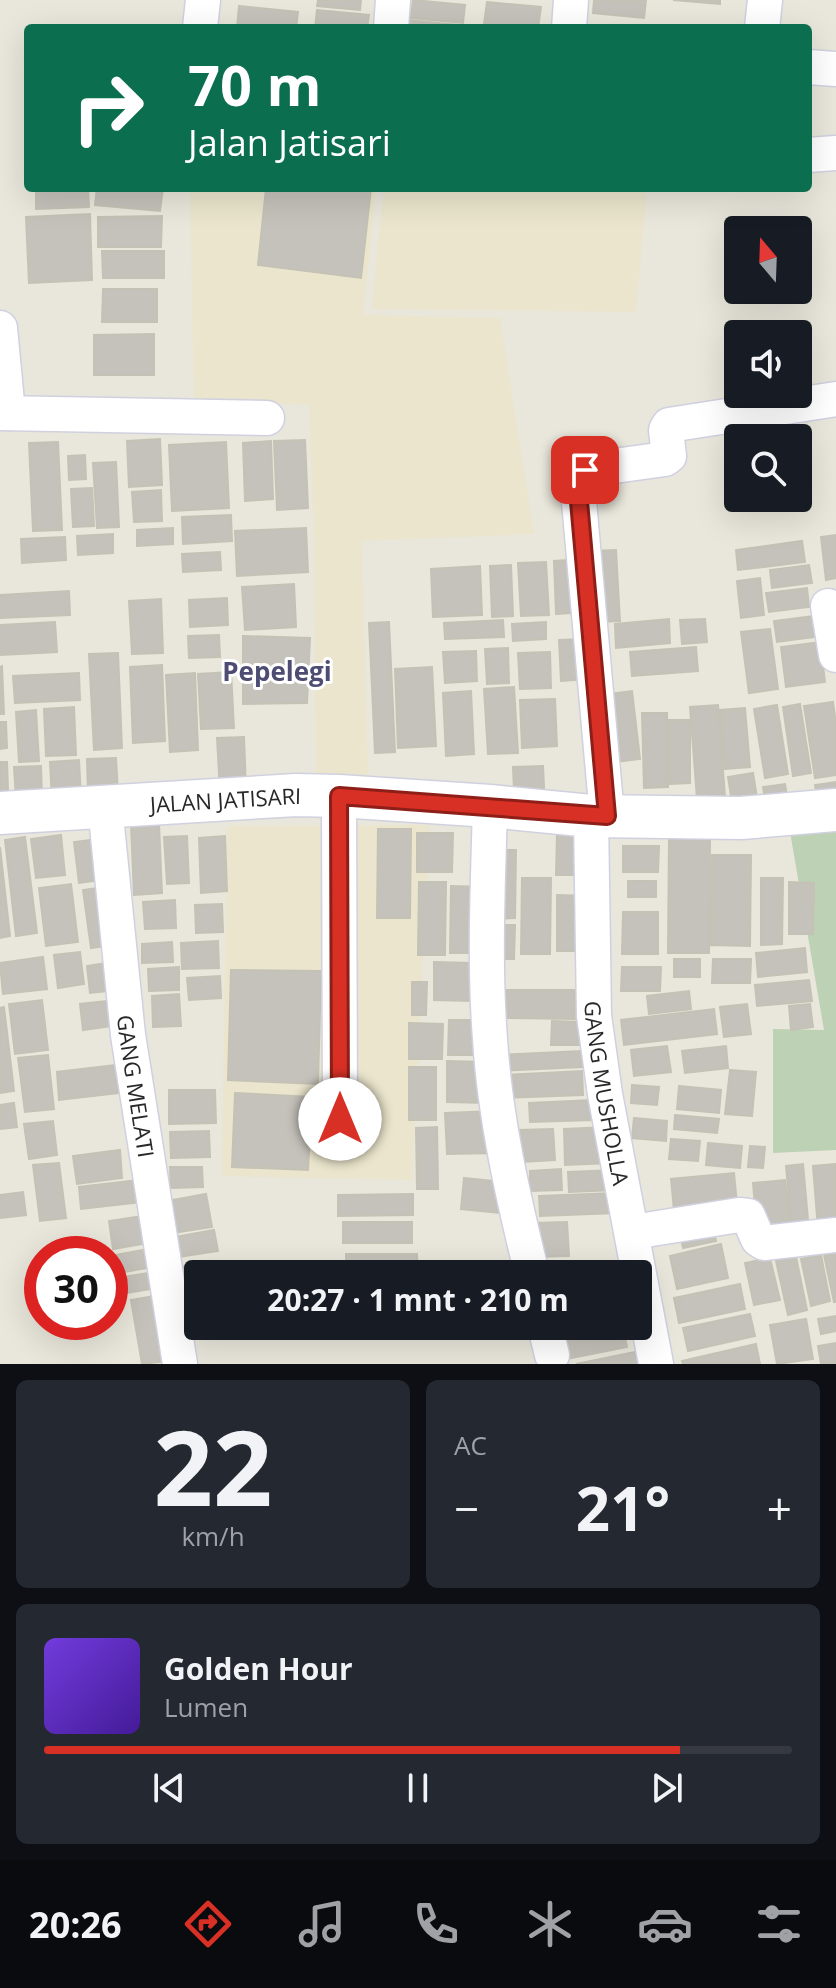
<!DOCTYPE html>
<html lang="id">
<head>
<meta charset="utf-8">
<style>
	body { margin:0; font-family:"Open Sans",sans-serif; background:#242831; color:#f1f3f6; height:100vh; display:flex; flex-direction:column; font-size:30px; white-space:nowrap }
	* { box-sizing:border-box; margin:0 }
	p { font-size:26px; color:#9ea1a6 }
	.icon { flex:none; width:44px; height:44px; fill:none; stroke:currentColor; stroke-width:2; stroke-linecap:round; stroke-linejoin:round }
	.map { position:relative; height:1364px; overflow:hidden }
	.panel { display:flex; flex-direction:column; gap:16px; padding:16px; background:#0d0f14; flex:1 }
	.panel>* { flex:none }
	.banner { position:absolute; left:24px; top:24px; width:788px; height:168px; border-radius:8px; box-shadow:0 8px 32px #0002; background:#0b6e4f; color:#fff; overflow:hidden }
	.needle { width:52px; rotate:341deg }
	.controls { position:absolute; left:724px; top:216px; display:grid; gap:16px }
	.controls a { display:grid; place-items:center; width:88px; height:88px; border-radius:8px; background:#171b24; box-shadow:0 8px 32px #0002; font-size:40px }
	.speed { position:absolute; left:24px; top:1236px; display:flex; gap:16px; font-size:40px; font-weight:700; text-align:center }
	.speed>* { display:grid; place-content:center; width:104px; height:104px; border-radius:50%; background:#171b24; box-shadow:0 8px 32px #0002; line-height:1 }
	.speed .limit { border:12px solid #d22; background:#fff; color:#111 }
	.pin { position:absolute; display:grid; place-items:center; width:68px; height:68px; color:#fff; margin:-34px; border-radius:16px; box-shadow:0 4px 12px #0006 }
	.me { position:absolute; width:88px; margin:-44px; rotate:0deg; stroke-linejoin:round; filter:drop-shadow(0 0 6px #0008) }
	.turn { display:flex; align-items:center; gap:28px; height:168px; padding:0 32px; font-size:36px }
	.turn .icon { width:104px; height:104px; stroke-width:2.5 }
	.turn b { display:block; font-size:56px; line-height:68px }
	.big { font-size:60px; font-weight:700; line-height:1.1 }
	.panel .widget { flex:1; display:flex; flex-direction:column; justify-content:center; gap:12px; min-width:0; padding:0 28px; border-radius:12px; background:#242831 }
	.panel .dial { align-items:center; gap:0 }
	.dial b { font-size:104px; line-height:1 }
	.song { display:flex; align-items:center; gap:24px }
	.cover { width:96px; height:96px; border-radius:12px; background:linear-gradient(135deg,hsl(260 70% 55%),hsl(260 70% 35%)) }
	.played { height:8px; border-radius:4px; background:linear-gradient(90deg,#d93025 85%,#363941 85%) }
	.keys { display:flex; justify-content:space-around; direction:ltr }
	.heat { display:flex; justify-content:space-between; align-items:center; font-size:44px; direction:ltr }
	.panel .tiles { flex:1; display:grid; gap:16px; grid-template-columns:1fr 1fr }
	.widget:last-child { grid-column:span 2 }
	.trip { position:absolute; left:184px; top:1260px; width:468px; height:80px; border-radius:8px; background:#171b24; box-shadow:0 8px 32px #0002; font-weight:700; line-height:80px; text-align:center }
	.dock { display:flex; height:128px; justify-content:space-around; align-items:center; background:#090b0e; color:#9ea1a6 }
	.dock .icon { width:56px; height:56px }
	.dock .active { color:#d93025 }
	.dock b { font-size:36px; color:#f1f3f6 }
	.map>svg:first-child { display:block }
</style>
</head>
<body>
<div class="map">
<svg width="836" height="1364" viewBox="0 0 836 1364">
	<rect width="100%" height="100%" fill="#e9e6db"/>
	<path fill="#eae5cc" d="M190,188h186l-13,127 137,3 34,216 -172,7 6,238 -52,-2 -2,-239 -5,-133 -115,-5z
		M384,188h263l-11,124 -264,-3z
		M430,825l-18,355 -190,-4 5,-350z"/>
	<path fill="#bdd2b4" d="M836,822v328l-63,3v-124l51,1 -35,-204z"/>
	<path fill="#c5c2bb" stroke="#c4c2b5" stroke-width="2" d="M318,0h43l-1,10 -43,-4z
		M413,0l52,5 -2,18 -52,-5z
		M594,0h52l-2,18 -51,-5z
		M673,0h47v4z
		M487,2l54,5 -3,21 -54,-4z
		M239,6l59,6 -2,16h-59z
		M317,10l52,5 -2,13h-52z
		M406,20l62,6v2h-62z
		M88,188l1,19 -53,2v-19z
		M97,188h66l-3,23 -65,-6z
		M266,188h105l-10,90 -103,-13z
		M90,214l2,66 -63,3 -3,-66z
		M162,216l-1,31h-63v-30z
		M102,251h62v27h-61z
		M103,289h54v33h-55z
		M154,334v41h-60v-40z
		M160,439l2,46 -33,2 -2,-46z
		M305,440l3,68 -31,2 -3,-69z
		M271,441l2,58 -28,2 -2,-58z
		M58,442l4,88 -29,1 -4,-88z
		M226,442l3,66 -57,3 -3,-66z
		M85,455l1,24 -17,1 -1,-24z
		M116,462l3,65 -22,1 -4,-65z
		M92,488l2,38 -21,1 -2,-38z
		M161,490l1,31 -28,1 -2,-30z
		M231,515l1,26 -49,3 -1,-27z
		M173,528v16l-36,2v-16z
		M306,528l2,44 -71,4 -2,-45z
		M113,534v19l-35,2 -1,-19z
		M836,535v43l-10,2 -5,-43z
		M65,537l1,23 -44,3 -1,-24z
		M802,541l3,21 -67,8 -2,-20z
		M616,550l4,71 -26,1 -3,-71z
		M220,552l1,18 -38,2 -1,-18z
		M568,560l3,53 -15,1 -2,-53z
		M546,562l3,53 -28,1 -3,-53z
		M511,565l2,51 -21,1 -2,-51z
		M809,565l3,18 -40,5 -2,-18z
		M480,566l2,49 -49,2 -2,-48z
		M760,578l4,37 -23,3 -4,-37z
		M294,584l2,43 -51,3 -3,-43z
		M807,588l2,19 -40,5 -3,-19z
		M69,591l1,24 -70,3v-23z
		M227,598l1,27 -38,2 -1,-27z
		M161,599l2,54 -31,1 -3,-53z
		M813,616l2,21 -38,5 -3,-21z
		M669,619l1,24 -54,5 -1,-24z
		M705,619l2,23 -25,2 -2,-24z
		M503,620l1,17 -59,2 -1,-16z
		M55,622l2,30 -57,3v-30z
		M389,622l6,130 -20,1 -6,-130z
		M546,622v17l-33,2 -1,-17z
		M770,629l8,60 -29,4 -8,-61z
		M219,635l1,22 -31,1 -1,-22z
		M243,636l67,2 -3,65 -64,1z
		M586,639l1,40 -26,2 -2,-41z
		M820,642l5,40 -39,5 -5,-40z
		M696,647l2,24 -66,5 -2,-24z
		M508,648l1,35 -22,1 -2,-35z
		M476,651l1,30 -32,2 -2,-31z
		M550,652l1,36 -31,1 -2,-36z
		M118,653l4,95 -28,2 -5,-96z
		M162,665l3,76 -32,2 -3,-76z
		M2,666l2,48h-4v-47z
		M432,667l4,79 -38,2 -3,-79z
		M231,672l3,56 -33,1 -3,-55z
		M79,673l1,27 -65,3 -2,-27z
		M195,673l3,77 -28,2 -4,-77z
		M514,687l4,66 -30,1 -4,-65z
		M471,691l3,63 -28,2 -3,-63z
		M632,691l8,68 -32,4 -8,-68z
		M555,699l2,47 -35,2 -2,-48z
		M833,702l3,23v50l-21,3 -11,-72z
		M800,704l11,69 -18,3 -10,-69z
		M718,705l7,92 -28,2 -7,-92z
		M777,705l11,69 -23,4 -11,-69z
		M74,707l2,48 -30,1 -2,-47z
		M745,708l5,59 -25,2 -5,-59z
		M36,710l3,51 -20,1 -3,-50z
		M642,713h25l1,74 -24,1z
		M669,720h21v63l-20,1z
		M0,722h6l1,26 -7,1z
		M244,737l2,53 -26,1 -3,-53z
		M116,758l2,35 -30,1 -1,-35z
		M79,760l2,38 -29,2 -2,-38z
		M0,762h7l1,29h-8z
		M41,766l1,31 -26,2 -2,-32z
		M543,766l1,22 -30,2 -1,-23z
		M753,773l5,31 -25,4 -5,-31z
		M836,782v21l-18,3 -3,-21z
		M785,784l3,19 -22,3 -3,-19z
		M159,824l3,69 -28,2 -3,-70z
		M378,829h33l-1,89h-33z
		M417,833h36l-1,39h-35z
		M557,834h27l-1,41h-27z
		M61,835l4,40 -29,3 -5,-39z
		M187,836l2,47 -22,1 -3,-47z
		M225,836l2,55 -26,2 -2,-55z
		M25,837l12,96 -21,3 -11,-96z
		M97,839l5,41 -23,3 -5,-41z
		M669,839h41l-1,114h-41z
		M623,846h36l-1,26h-35z
		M0,847l10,89 -10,2z
		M492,850h24l-1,68 -23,1z
		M712,855h39l-1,91 -39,-1z
		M522,878h29l-1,76h-29z
		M761,878h22l-1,66 -21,1z
		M628,881h28v16h-28z
		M419,882h27l-1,73h-27z
		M789,882l25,1 -1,51h-24z
		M71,884l7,58 -32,4 -7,-58z
		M451,886l35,1 -1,66h-35z
		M105,887l7,58 -21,3 -8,-58z
		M557,895l34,1 -1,55h-33z
		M175,900l1,28 -31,1 -2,-27z
		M222,904l1,28 -27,1 -1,-28z
		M623,912h35v42h-36z
		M492,925h23l-1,34h-22z
		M218,941l1,27 -37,1 -1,-26z
		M172,942l1,20 -31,1v-19z
		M805,948l2,24 -49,5 -2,-24z
		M80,952l4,32 -26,4 -4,-33z
		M43,957l4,32 -44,5 -3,-31z
		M674,959h26v18h-26z
		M713,959h38l-1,24h-38z
		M113,962l3,28 -26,3 -3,-27z
		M434,962l37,1v38l-37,-1z
		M179,967v23l-30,1 -1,-22z
		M622,967h39l-1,24h-39z
		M231,970l90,1 -3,113 -90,-4z
		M220,976l1,22 -32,2 -2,-22z
		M809,980l3,21 -55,5 -2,-21z
		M412,982h15l-1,33h-14z
		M507,990h68v29l-69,-1z
		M689,991l2,18 -42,5 -2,-18z
		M179,994l2,32 -28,1 -1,-31z
		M42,1000l6,50 -33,4 -6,-50z
		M116,1000l3,25 -36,5 -3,-26z
		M747,1004l4,30 -27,3 -4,-30z
		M810,1004l3,23 -22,3 -2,-24z
		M4,1007l10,84 -14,2v-85z
		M714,1009l3,25 -93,11 -3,-25z
		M449,1020h35l-1,35h-35z
		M552,1021l30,1v23h-31z
		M409,1023l34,1 -1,35h-33z
		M667,1046l4,26 -37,4 -3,-26z
		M726,1046l2,22 -43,5 -3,-22z
		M581,1051l1,16 -83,4 -1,-16z
		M48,1055l6,54 -29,3 -7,-54z
		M447,1061l40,1v41l-40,-1z
		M115,1065l3,28 -59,7 -2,-28z
		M409,1067h27v53h-27z
		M730,1070l26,2 -4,44 -27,-2z
		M582,1071l1,24 -81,3v-23z
		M632,1085l27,2 -2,18 -26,-2z
		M679,1086l42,4 -2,23 -42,-4z
		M169,1090h46l1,33 -47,1z
		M235,1093l77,4 -4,73 -76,-3z
		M593,1100l1,20 -64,2 -1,-19z
		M14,1103l3,24 -17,2v-24z
		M496,1111l2,42 -51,1 -2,-41z
		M675,1115l44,4 -2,14 -43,-4z
		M634,1118l33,3 -1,20 -34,-3z
		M53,1121l4,34 -28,4 -5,-35z
		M437,1127l1,62h-21l-1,-61z
		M609,1127l1,36 -45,2 -1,-36z
		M553,1129l2,31 -33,2 -2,-32z
		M209,1131l1,26 -39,1 -1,-26z
		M671,1139l29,2 -2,20 -29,-2z
		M708,1143l34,3 -2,22 -34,-3z
		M750,1146l15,1 -2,21 -15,-1z
		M120,1150l2,28 -45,6 -4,-28z
		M59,1163l7,55 -26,3 -7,-56z
		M803,1164l6,67 -17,1 -6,-66z
		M835,1164l1,63 -18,2 -5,-63z
		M170,1167h32l1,20 -32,1z
		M561,1169l1,21 -32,1v-20z
		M615,1170v20l-46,2 -1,-20z
		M734,1173l3,31 -63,6 -3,-31z
		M464,1178l39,4 -3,31 -39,-4z
		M138,1180l3,22 -60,7 -2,-22z
		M785,1180l5,46 -33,3 -4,-46z
		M23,1192l3,23 -26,3v-23z
		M616,1193l1,20 -77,3 -1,-20z
		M206,1194l6,33 -40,6 -5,-32z
		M413,1194v21l-75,1v-21z
		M150,1215l4,27 -41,7 -4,-28z
		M343,1222h69v21h-69z
		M567,1222l2,34 -35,1 -1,-34z
		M713,1227l3,14 -33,7 -3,-14z
		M214,1230l4,21 -40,6 -3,-20z
		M721,1244l7,34 -51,11 -7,-33z
		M149,1249l4,18 -35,6 -3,-18z
		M836,1252v50h-2l-10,-47z
		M346,1254h71l1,20h-72z
		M821,1255l9,46 -19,5 -10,-47z
		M796,1257l11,53 -19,5 -12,-54z
		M770,1258l10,42 -26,5 -9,-42z
		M215,1261l2,13h-19v16l-13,2 -5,-25z
		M621,1261v13h-63l-1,-10z
		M155,1272l2,16 -31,5 -3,-16z
		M740,1284l5,25 -66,14 -5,-25z
		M166,1294l11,66 -35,4 -11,-64z
		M198,1297v27l-12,2 -4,-27z
		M750,1314l5,22 -67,15 -5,-23z
		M836,1316v15l-15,3 -3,-15z
		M806,1319l7,40 -36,5 -7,-39z
		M561,1326h54l-52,10z
		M623,1328l4,19 -56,11 -4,-20z
		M836,1343v21h-15l-3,-18z
		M756,1344l4,20h-77l-1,-3z
		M640,1351l2,13h-66z"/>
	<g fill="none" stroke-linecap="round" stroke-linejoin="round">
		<g stroke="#d0d1e0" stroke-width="37">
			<g id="minor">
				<path d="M200,28l3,-28"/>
				<path d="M391,28l2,-28"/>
				<path d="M569,28l2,-28"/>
				<path d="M762,28l3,-28"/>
				<path d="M808,67l28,2"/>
				<path d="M808,155l28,-2"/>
				<path d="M0,328l8,85"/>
				<path d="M0,413l267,5"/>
				<path d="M828,606l8,49"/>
				<path d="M339,796l1,323"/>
				<path id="s1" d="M105,806l23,229 52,329"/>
				<path d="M490,806c-2,77 -6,156 0,233 5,79 23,158 42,235"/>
				<path id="s2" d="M591,816l3,200 11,78 51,270"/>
				<path d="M607,816l-30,-337 8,-9 80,-11 4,-3 -3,-26 3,-5 167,-26"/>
				<path d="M633,1232l106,-17 9,1 10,23 6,4 72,-8"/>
				<path d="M545,1326l7,29"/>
			</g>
		</g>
		<g stroke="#d0d1e0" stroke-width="45">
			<g id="tertiary">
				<path id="s3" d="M0,813l296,-18 43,1 151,10 101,10 150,2 95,-8"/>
			</g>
		</g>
		<use href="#minor" stroke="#fff" stroke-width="34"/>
		<use href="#tertiary" stroke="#fff" stroke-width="42"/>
	</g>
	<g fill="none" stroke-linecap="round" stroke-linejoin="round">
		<g stroke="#8d1f18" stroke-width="20">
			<path id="route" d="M340,1119l-1,-323 268,20 -30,-337 8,-9"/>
		</g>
		<use href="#route" stroke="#d93025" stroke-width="14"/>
	</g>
	<g text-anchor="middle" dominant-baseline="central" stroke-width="6" stroke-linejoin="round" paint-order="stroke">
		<g font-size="22" fill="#282828" stroke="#fff">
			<text stroke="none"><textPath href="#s3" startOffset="226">JALAN JATISARI</textPath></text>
			<text stroke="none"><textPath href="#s1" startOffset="282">GANG MELATI</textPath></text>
			<text stroke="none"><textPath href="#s2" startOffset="278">GANG MUSHOLLA</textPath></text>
		</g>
		<g font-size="26" font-weight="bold" fill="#4d4d74" stroke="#fff">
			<text x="277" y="671">Pepelegi</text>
		</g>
	</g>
</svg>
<div class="controls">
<a><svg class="needle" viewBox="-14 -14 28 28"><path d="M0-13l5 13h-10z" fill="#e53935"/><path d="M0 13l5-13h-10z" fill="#9ea1a6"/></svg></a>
<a><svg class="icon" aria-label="sound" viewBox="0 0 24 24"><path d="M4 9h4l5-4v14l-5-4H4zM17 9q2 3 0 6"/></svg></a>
<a><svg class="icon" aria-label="search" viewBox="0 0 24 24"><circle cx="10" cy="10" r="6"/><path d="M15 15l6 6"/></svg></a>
</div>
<div class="speed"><div class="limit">30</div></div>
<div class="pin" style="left:585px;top:470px;background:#d93025"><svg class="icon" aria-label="arrive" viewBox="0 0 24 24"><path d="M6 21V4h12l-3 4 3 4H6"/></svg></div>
<svg class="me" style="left:340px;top:1119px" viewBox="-20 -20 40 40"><circle r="19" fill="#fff"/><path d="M0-13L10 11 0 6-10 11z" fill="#d93025"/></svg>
<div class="trip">20:27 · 1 mnt · 210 m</div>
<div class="banner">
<div class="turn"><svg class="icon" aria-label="right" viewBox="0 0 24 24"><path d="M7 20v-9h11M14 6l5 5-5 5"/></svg><div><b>70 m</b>Jalan Jatisari</div></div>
</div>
</div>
<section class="panel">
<div class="tiles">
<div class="widget dial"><b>22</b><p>km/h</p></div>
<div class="widget"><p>AC</p>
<div class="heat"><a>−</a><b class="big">21°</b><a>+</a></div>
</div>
<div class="widget">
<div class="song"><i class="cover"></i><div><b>Golden Hour</b><p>Lumen</p></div></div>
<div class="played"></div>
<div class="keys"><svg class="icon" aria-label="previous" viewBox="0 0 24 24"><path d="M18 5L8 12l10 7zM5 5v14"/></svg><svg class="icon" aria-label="pause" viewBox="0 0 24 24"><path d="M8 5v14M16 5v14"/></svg><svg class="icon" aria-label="next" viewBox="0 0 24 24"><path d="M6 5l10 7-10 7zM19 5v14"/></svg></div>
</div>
</div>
</section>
<nav class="dock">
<b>20:26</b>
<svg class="icon active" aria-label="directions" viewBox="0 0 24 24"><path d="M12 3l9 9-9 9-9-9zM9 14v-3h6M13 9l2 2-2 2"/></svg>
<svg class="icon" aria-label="music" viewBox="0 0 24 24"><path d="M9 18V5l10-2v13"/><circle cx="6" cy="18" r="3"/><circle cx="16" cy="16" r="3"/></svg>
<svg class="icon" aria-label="phone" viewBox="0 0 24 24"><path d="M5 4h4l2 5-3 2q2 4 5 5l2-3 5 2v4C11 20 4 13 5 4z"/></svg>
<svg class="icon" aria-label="climate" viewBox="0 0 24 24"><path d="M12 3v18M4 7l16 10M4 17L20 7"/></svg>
<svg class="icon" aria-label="car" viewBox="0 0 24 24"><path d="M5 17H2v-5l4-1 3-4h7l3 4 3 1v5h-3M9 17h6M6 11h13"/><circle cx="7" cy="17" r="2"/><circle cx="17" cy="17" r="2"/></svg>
<svg class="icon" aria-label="filters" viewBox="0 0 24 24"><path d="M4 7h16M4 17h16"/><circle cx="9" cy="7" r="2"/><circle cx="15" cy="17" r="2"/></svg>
</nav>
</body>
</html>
